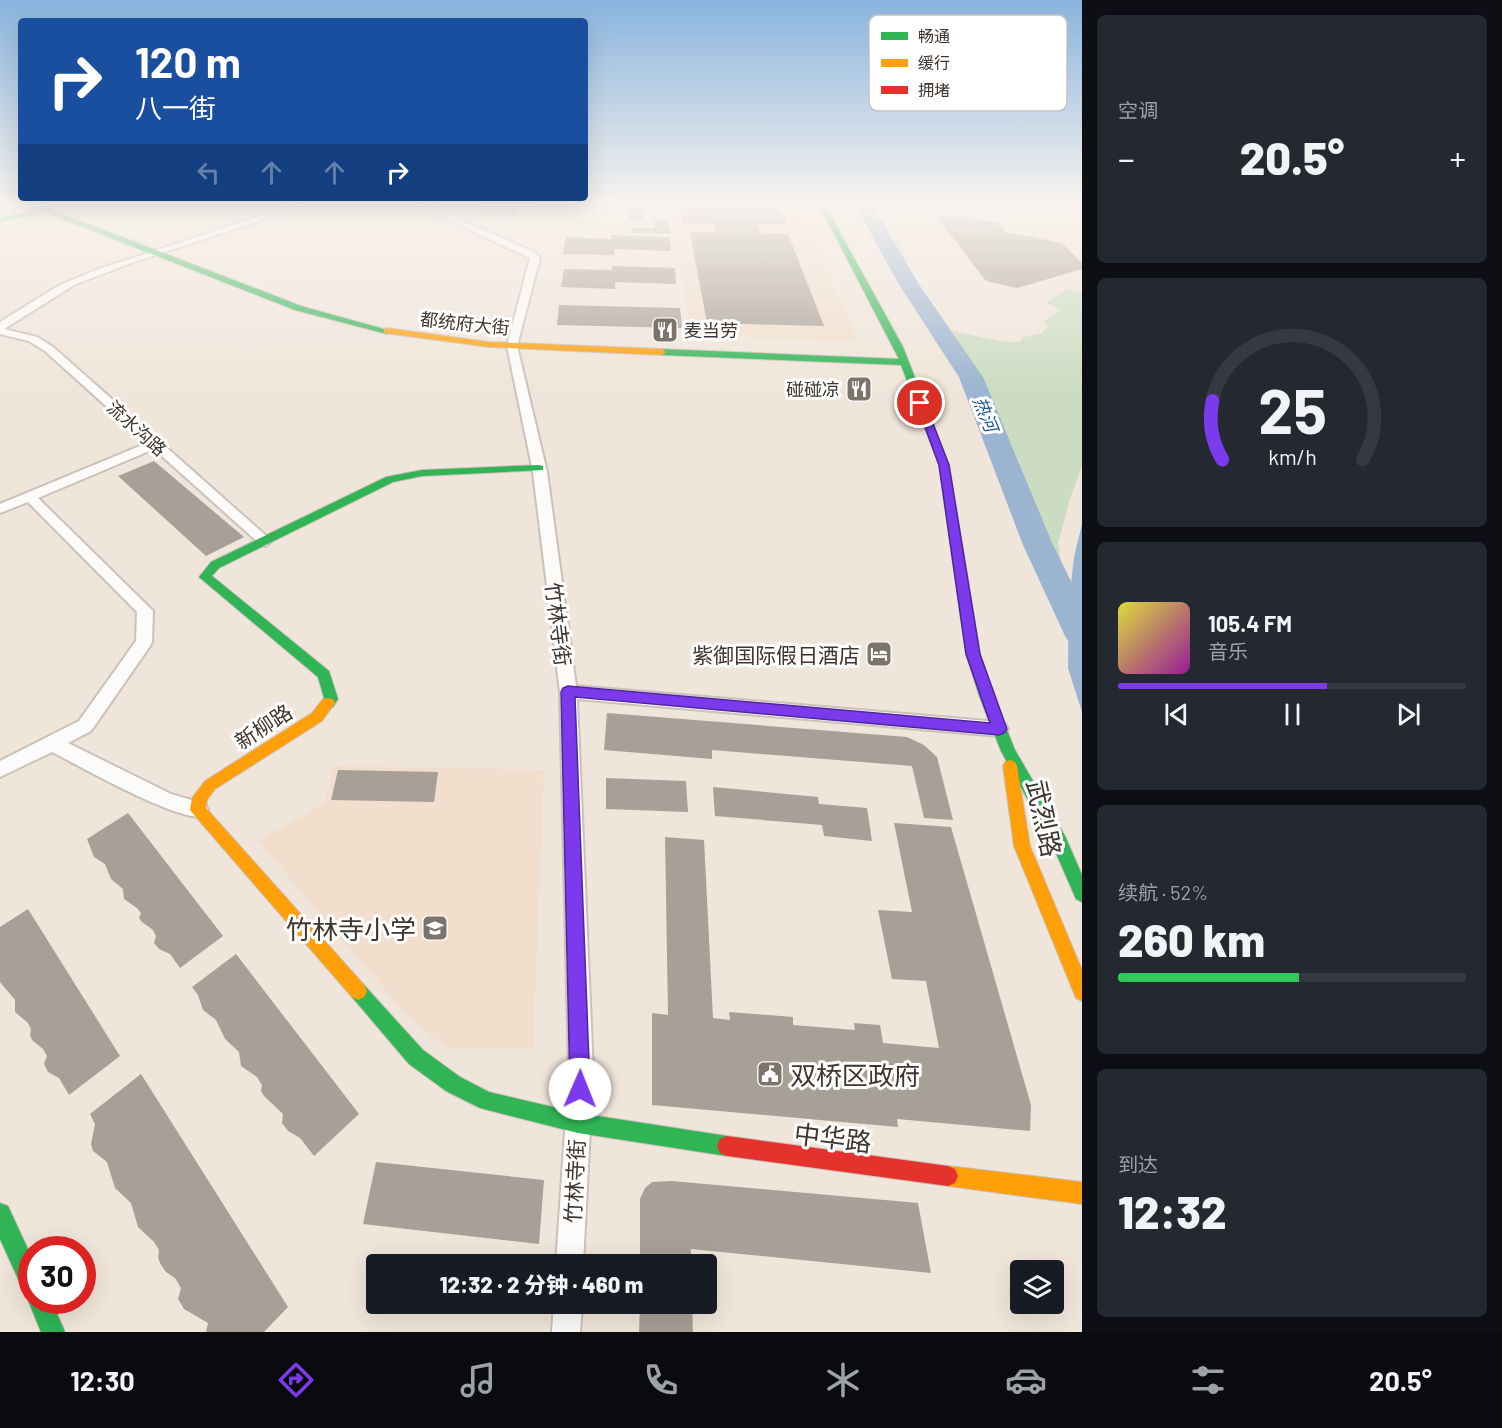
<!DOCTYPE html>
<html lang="zh">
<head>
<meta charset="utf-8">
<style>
	body { margin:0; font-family:Barlow,"Noto Sans SC",sans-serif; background:#242831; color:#f1f3f6; height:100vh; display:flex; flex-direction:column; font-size:22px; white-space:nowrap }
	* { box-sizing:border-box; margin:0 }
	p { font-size:20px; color:#9ea1a6 }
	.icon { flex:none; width:33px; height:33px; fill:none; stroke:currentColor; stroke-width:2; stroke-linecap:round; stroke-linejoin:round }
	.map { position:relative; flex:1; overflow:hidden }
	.side { display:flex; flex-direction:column; gap:15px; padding:15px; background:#0d0f14; width:420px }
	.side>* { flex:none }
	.banner { position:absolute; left:18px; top:18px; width:570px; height:183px; border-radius:6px; box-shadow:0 6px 24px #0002; background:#1a4fa0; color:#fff; overflow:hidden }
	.buttons { position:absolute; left:1010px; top:1260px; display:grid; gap:12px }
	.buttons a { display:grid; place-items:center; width:54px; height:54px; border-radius:6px; background:#171b24; box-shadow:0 6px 24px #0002; font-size:30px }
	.speed { position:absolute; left:18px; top:1236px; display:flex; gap:12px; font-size:30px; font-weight:700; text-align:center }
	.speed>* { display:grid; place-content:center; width:78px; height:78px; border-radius:50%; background:#171b24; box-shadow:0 6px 24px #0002; line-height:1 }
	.speed .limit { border:9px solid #d22; background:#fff; color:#111 }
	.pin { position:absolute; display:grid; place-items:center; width:51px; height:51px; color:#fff; margin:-26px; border:3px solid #fff; border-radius:50%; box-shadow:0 2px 6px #0007 }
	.me { position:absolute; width:66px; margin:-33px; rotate:1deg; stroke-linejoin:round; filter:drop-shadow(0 0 4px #0008) }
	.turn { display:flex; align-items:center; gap:21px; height:126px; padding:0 18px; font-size:27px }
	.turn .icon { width:78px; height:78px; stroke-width:2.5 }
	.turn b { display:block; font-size:42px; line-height:51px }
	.lanes { display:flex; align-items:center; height:57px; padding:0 18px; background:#0003; justify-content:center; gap:30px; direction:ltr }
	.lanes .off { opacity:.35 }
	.big { font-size:45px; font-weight:800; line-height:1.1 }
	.side .card { flex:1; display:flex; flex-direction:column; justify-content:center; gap:9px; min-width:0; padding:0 21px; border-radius:9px; background:#242831 }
	.side .dial { align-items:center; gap:0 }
	.dial svg { height:156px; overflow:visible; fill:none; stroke:#363941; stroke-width:7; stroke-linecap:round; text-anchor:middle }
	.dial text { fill:#f1f3f6; stroke:none }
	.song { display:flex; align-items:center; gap:18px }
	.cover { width:72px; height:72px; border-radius:9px; background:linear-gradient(135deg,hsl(60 70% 55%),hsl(300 70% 35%)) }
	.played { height:6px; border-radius:3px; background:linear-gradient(90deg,#7c3aed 60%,#363941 60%) }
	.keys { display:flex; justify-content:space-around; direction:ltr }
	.heat { display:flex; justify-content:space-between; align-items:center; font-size:33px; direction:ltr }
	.charge { height:9px; border-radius:4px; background:linear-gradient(90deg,#34c759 52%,#363941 0) }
	.trip { position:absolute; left:366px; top:1254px; width:351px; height:60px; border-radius:6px; background:#171b24; box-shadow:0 6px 24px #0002; font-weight:800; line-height:60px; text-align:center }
	.tab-bar { display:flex; height:96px; justify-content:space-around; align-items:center; background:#090b0e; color:#9ea1a6 }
	.tab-bar .icon { width:42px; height:42px }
	.tab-bar .active { color:#7c3aed }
	.tab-bar b { font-size:27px; color:#f1f3f6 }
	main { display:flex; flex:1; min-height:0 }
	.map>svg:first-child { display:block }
</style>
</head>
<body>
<main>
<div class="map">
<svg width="1082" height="1332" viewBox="0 0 1082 1332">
	<rect width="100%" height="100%" fill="#f0e5da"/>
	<path fill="#f1decc" d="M669,205h131l58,135 -166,-4z
		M334,766l210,4 -11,278h-84l-16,-11 -26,-22 -149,-174 67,-38z"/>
	<path fill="#ccdcc2" d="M1066,289l16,4v173l-12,33 -12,45 11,58 -82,-215 -35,-56 53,11h15l3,-5 16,-3 9,-6 -4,-7 17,-11 -15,-7z"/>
	<path fill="#9bb4d0" d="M1082,524v188l-14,-44 1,-66 5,-45z"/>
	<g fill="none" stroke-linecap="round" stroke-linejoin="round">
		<path fill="#9bb4d0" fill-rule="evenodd" d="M855,205h18l45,78 65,94 70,168 29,58v45l-12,-4 -5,-8 -42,-91 -64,-168 -61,-94z"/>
	</g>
	<path fill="#a7a097" d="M481,205h60l-2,5 -19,-1 -4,8 -40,-3z
		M628,205h37l1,5h-23l1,10h-15z
		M680,205h99l8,20 -29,-1 3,10h27l36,92 -117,-3 -17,-91 26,1 -2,-9 -31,-1z
		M937,217h30l31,6 8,9 56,11 20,20v6l-65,19 -31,-7z
		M654,220h14l3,14 -39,-1v-5h23z
		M611,235l59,2 1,14 -57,-2v6l-51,-1 3,-17 45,2z
		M612,266l63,2 1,16 -61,-2v7l-54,-2 3,-18 48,1z
		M559,305l121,3 2,20 -125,-3z
		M154,461l90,76 -38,19 -88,-80z
		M607,713l300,24 17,8 13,12 16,63 -29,-2 -12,-52 -200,-16v9l-108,-9z
		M338,770l100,2 -4,30 -103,-2z
		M606,778l80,3 2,31 -82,-3z
		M713,787l105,10 1,7 48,4 5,33 -48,-5 -2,-11 -107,-9z
		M128,813l95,123 -43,32 -10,-14 -11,-5 -5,-6 2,-7 -3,-6 -11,-8 -3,-4 2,-5 -4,-5 -13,-9 -1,-10 -12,-10 -6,-15 -11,-7 -7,-18z
		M894,823l57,4 80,278 -1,26 -133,-12 1,8 -246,-22v-92l16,2 -3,-178 39,3 9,178 17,2 -1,-8 64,5v8l62,5 -1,-7 26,2 3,18 56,5 -13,-67 -34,-2 -14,-69 34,2z
		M28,909l92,147 -51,39 -10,-17 -11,-6 -4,-8 3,-8 -4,-7 -11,-9 -2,-5 1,-6 -3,-6 -13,-11v-12l-15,-18v-55z
		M236,954l123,160 -45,42 -14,-18 -12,-7 -6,-8 1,-9 -19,-18 -3,-5 1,-6 -5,-8 -16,-11 -2,-14 -14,-13 -9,-19 -13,-10 -5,-15 -6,-8z
		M141,1074l147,233 -24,25h-58l2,-9 -24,-14 -6,-10 3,-11 -6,-10 -9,-6 -5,-7 -3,-7 1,-8 -5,-8 -16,-15 -7,-24 -16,-15 -8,-26 -14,-11 -2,-7 4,-20 -5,-10z
		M376,1162l168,18 -5,64 -176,-20z
		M672,1181l246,22 13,70 -240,-24v15h-51v-65l5,-11 7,-6z
		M640,1304h52l1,28h-54z"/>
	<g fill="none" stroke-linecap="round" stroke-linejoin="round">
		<g stroke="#cac1b9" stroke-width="4">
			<path id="street" d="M294,205h13l-176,58 -57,22 -70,44 33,8 16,10 219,194 -7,5 -5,-2 -106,-95 -116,49 115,113 -1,31 -2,4 -59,85 -23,12 103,51 34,10 3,6 -3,6c-24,8 -127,-51 -153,-64l-52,25v-16l79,-40 57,-80 1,-29 -109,-110 -28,11v-9l147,-61 -102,-92 -16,-10 -29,-7v-12l58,-36 38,-16z
				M415,205h11l108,47 6,6 -23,88 30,126 29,214 423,36 6,2 3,5 -3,5 -6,2 -422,-37 16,373 -10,192h-27l13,-192 -9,-380 -27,-220 -26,-126 23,-88z
				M554,1304h28l-2,28h-28z"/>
		</g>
		<g stroke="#cac1b9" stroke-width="2">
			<path id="fast" d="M43,205h9l-5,3 254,98 90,25 -4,3 -92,-24 -253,-99 -10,4 -32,7v-4l28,-6z
				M819,205h6l78,142 46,118 31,189 14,44 21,52 50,86 17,39v27l-6,-3 -24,-55 -51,-93 -21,-53 -14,-44 -27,-189 -38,-100 -239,-10 -4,-3 4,-3 237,10z
				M539,465l4,1v4l-121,6 -29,6 -174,86 -7,8 117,95 9,28 -5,8h-10l-2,-4 3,-5 -6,-21 -119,-100 12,-15 175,-85 36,-7z
				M358,982l6,3 59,65 37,27 29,15 89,21 149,23 7,3 3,7 -3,7 -7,3 -149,-23 -98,-25 -34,-17 -37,-27 -57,-67 -3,-6 3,-6z
				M0,1203l8,3 24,52v42h19l14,32h-24l-13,-32 2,-6 -6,-2 -24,-53z"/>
		</g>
		<g stroke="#cac1b9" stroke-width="2">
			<path id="slow" d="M387,328l102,14 173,7 4,3 -4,3 -173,-8 -105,-14v-4z
				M328,698l5,1 2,4 -13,18 -107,68 -8,11 -1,8 158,177 3,6 -3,6 -6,3 -6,-3 -162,-187 2,-12 13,-17 107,-68 11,-14z
				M1010,760l5,2 2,4 13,80 52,124v31l-6,-3 -62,-152 -11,-80 2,-4z
				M948,1166l134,16v22l-134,-18 -7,-3 -3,-7 3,-7z"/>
		</g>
		<g stroke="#cac1b9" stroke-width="2">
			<path id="jam" d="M727,1136l221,30 7,3 3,7 -3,7 -7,3 -221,-30 -7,-3 -3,-7 3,-7z"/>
		</g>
		<use href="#street" fill="#fdfbf9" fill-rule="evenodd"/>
		<use href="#fast" fill="#30b455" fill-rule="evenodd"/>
		<use href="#slow" fill="#ff9f0a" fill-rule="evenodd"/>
		<use href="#jam" fill="#e5322d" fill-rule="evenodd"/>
	</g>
	<linearGradient id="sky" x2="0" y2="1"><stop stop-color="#89b4de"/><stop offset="0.52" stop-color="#f8f3ee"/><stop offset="1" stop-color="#f8f3ee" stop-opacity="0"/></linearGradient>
	<rect width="1082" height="392" fill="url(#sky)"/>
	<path fill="#7c3aed" stroke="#51269a" stroke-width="1.5" d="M920,400l5,3 24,62 31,189 27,75 -3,4 -5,2 -424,-38 15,392 -3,7 -7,3 -7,-3 -3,-7 -9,-397 2,-4 5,-2 422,37 -24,-69 -27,-189 -23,-62z"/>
	<defs>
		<g id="restaurant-square" transform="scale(1.35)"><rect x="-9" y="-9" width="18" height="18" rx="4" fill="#7c736a" stroke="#fff"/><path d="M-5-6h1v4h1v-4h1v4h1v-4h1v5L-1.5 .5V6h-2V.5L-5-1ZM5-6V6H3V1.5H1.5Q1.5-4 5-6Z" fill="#fff"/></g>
		<g id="hotel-square" transform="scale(1.35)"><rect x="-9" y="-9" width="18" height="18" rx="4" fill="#7c736a" stroke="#fff"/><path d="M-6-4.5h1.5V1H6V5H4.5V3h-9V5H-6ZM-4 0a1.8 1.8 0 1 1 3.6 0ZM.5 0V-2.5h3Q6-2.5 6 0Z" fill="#fff"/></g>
		<g id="school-square" transform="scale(1.35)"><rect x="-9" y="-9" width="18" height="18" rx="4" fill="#7c736a" stroke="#fff"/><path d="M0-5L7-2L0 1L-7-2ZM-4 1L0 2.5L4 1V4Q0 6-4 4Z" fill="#fff"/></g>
		<g id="civic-square" transform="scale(1.35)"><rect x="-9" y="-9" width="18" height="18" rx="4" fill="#7c736a" stroke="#fff"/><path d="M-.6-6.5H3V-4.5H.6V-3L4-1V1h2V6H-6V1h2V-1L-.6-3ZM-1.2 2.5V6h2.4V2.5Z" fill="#fff"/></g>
	</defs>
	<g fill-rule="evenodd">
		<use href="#restaurant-square" x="665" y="330"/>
		<use href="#restaurant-square" x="859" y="389"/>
		<use href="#hotel-square" x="879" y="654"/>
		<use href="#school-square" x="435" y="928"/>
		<use href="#civic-square" x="770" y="1074"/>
	</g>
	<g text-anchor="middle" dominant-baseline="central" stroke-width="6" stroke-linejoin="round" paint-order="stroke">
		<g font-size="18" fill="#3d352e" stroke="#fff">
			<text transform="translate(465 323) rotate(6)">都统府大街</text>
			<text transform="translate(137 428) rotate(42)">流水沟路</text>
		</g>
		<g font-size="18" fill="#3d352e" stroke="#fff" text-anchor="start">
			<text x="684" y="330">麦当劳</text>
			<text x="840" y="389" text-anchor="end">碰碰凉</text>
		</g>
		<g font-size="18" font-style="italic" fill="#1f5890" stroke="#fff">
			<text transform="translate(986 414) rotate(68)">热河</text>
		</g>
		<g font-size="21" fill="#3d352e" stroke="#fff">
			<text transform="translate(559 624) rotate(83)">竹林寺街</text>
			<text transform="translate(263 726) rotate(-33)">新柳路</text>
			<text transform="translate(574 1181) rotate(-87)">竹林寺街</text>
		</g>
		<g font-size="21" fill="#3d352e" stroke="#fff" text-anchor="end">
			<text x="860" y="654">紫御国际假日酒店</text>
		</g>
		<g font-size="26" fill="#3d352e" stroke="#fff">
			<text transform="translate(1045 818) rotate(78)">武烈路</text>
			<text transform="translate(833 1137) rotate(7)">中华路</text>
		</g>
		<g font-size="26" fill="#3d352e" stroke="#fff" text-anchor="end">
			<text x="416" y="928">竹林寺小学</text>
			<text x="790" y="1074" text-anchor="start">双桥区政府</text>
		</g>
	</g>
	<rect x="869" y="15" width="198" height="96" rx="9" fill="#fff" stroke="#c5c2c0" stroke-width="1.5"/>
	<rect x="881" y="32" width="27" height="8" fill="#30b455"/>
	<rect x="881" y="59" width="27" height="8" fill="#ff9f0a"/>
	<rect x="881" y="86" width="27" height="8" fill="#e5322d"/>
	<g font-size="16" fill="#3d352e">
		<text x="918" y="42">畅通</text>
		<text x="918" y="69">缓行</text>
		<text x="918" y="96">拥堵</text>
	</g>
</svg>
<div class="buttons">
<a><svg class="icon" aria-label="layers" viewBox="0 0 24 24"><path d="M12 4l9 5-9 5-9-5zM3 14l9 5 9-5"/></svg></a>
</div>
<div class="speed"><div class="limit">30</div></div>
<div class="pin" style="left:920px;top:403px;background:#d93025"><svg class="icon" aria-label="arrive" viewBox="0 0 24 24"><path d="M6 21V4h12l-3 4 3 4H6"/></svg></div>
<svg class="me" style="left:580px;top:1089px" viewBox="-20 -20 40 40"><circle r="19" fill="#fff"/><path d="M0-13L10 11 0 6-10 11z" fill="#7c3aed"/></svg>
<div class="trip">12:32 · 2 分钟 · 460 m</div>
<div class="banner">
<div class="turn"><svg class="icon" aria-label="right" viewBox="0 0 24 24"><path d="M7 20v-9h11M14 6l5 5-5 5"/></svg><div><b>120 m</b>八一街</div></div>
<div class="lanes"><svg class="icon off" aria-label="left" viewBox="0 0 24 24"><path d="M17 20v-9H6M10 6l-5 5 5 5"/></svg><svg class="icon off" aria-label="ahead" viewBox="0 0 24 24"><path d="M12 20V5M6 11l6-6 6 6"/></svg><svg class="icon off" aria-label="ahead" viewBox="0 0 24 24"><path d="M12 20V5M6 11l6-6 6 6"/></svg><svg class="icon" aria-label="right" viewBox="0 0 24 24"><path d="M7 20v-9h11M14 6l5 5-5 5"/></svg></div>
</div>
</div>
<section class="side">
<div class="card"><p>空调</p>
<div class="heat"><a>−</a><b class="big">20.5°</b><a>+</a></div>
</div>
<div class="card dial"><svg viewBox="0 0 100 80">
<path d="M14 69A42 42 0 1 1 86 69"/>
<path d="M14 69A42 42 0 0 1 9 39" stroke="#7c3aed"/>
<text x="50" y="56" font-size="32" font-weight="700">25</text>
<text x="50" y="72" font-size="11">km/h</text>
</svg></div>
<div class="card">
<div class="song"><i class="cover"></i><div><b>105.4 FM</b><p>音乐</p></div></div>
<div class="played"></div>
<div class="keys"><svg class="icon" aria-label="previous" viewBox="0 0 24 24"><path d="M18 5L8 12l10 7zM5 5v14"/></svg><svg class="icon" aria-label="pause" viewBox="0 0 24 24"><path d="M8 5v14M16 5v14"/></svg><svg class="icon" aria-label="next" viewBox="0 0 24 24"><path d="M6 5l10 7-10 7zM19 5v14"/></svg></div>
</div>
<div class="card"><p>续航 · 52%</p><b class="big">260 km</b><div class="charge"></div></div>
<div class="card"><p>到达</p><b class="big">12:32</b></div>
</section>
</main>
<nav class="tab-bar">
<b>12:30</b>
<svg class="icon active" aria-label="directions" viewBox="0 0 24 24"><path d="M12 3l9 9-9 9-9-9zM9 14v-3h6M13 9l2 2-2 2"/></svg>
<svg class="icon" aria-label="music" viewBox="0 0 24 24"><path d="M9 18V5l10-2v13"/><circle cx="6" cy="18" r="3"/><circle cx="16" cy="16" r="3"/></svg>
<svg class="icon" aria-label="phone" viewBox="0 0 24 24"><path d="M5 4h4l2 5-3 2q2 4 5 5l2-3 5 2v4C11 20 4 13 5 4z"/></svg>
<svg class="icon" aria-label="climate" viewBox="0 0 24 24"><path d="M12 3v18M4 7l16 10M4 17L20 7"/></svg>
<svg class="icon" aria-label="car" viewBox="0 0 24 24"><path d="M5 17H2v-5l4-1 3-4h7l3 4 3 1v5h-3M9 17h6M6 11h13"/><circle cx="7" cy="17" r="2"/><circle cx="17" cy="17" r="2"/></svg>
<svg class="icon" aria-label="filters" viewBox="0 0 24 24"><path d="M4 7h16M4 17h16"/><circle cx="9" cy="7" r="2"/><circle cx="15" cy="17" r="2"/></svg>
<b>20.5°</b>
</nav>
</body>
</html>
